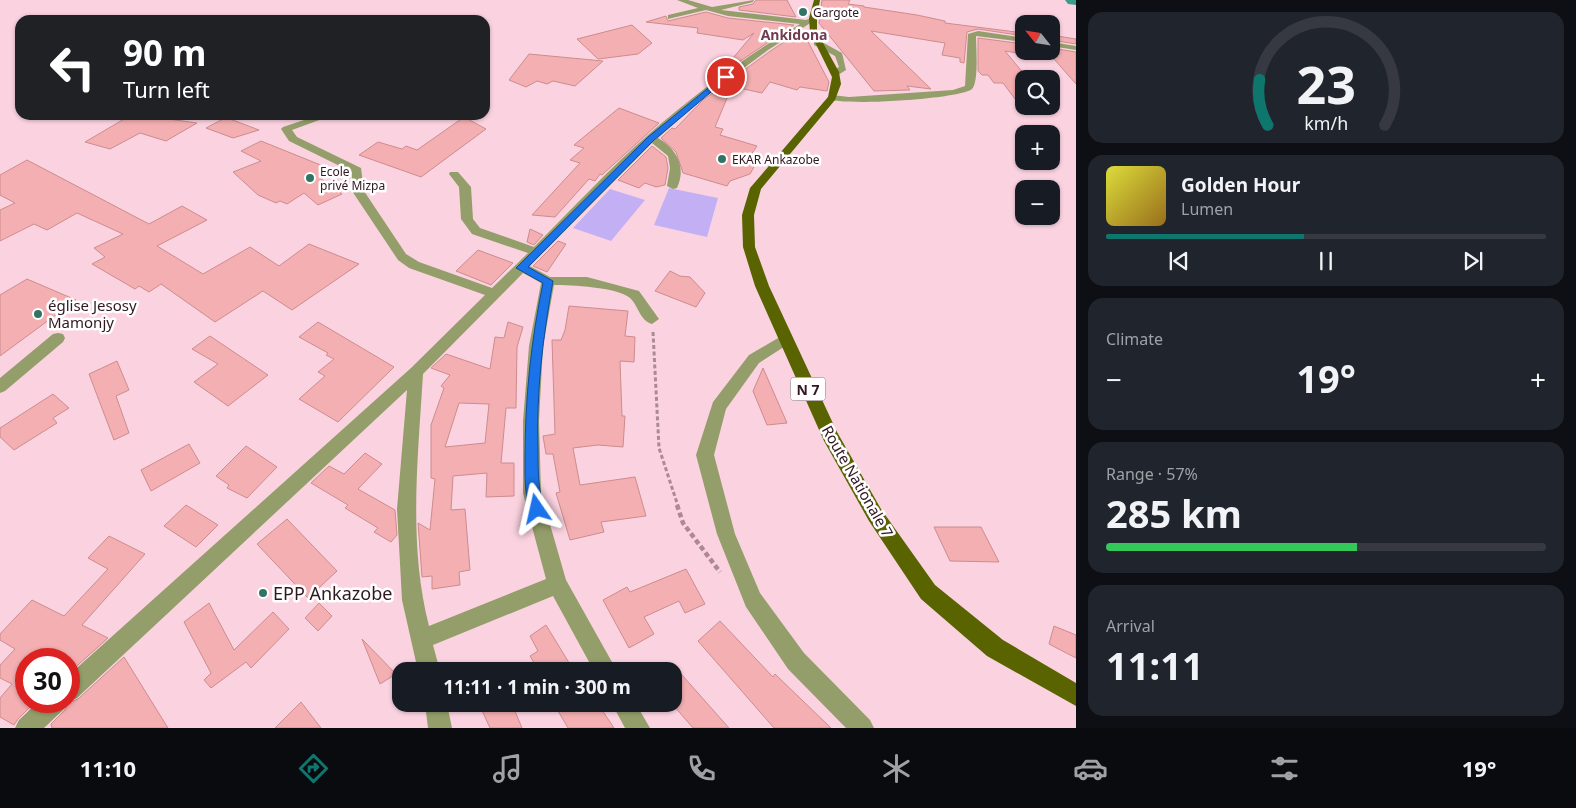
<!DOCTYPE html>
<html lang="en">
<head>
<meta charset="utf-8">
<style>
	body { margin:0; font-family:"Noto Sans",sans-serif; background:#20242c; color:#f1f3f6; height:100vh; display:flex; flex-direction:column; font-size:19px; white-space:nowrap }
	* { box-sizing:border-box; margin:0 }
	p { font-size:16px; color:#9ea1a6 }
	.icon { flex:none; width:28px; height:28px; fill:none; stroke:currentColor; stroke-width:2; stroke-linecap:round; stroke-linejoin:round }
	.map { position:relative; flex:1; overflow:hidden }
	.panel { display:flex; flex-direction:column; gap:12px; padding:12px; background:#0d0f14; width:500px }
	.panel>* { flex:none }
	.hud { position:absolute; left:15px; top:15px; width:475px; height:105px; border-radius:15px; box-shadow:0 1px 4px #0004; background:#202124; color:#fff; overflow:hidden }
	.needle { width:32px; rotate:300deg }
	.tools { position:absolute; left:1015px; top:15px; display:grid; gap:10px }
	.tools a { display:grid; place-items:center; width:45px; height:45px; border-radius:10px; background:#171b24; box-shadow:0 1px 4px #0004; font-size:25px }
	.speed { position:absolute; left:15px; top:648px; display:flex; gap:10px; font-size:25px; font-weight:700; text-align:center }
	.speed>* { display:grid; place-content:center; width:65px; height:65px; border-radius:50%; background:#171b24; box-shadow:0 1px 4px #0004; line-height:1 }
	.speed .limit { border:8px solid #d22; background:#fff; color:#111 }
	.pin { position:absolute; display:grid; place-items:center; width:42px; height:42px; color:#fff; margin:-21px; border:2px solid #fff; border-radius:50%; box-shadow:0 1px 5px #0007 }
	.me { position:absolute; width:55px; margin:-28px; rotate:349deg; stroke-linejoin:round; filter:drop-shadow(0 0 4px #0008) }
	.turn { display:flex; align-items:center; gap:18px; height:105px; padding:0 25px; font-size:22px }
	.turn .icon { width:65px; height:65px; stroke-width:2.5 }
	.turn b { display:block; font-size:35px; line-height:42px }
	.big { font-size:38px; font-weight:700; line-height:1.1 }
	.panel .widget { flex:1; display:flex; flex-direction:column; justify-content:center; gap:8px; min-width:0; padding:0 18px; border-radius:15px; background:#20242c }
	.panel .dial { align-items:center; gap:0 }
	.dial svg { height:130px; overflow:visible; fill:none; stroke:#363941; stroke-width:7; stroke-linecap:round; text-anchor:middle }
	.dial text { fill:#f1f3f6; stroke:none }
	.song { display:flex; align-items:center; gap:15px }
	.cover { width:60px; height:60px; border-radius:8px; background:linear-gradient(135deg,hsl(60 70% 55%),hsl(40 70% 35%)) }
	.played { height:5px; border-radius:2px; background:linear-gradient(90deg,#0f766e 45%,#363941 45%) }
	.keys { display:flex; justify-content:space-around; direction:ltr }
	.heat { display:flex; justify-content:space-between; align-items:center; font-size:28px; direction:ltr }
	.charge { height:8px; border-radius:4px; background:linear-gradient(90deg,#34c759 57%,#363941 0) }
	.trip { position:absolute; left:392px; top:662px; width:290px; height:50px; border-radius:15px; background:#171b24; box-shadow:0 1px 4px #0004; font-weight:700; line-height:50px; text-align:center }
	.dock { display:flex; height:80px; justify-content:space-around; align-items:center; background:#090b0e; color:#9ea1a6 }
	.dock .icon { width:35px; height:35px }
	.dock .selected { color:#0f766e }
	.dock b { font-size:22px; color:#f1f3f6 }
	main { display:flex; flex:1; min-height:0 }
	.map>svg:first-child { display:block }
</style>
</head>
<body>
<main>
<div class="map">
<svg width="1076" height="728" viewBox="0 0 1076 728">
	<rect width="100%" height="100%" fill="#fbd3e0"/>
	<path fill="#c3b0f4" d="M669,188l49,10 -11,39 -53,-12z
		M610,189l35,11 -34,41 -38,-13z"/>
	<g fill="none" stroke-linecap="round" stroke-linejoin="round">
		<path fill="#399d89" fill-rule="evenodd" d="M1065,0h11v5l-8,-1z"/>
	</g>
	<path fill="#f3afb1" stroke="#cd8c8e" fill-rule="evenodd" d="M756,0h31l9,17 -57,-7v-3l14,-3z
		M822,0h28l-2,4 16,2v1l53,8 28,6v2l79,10v3l-46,-7 -11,3 -3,31 -4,-1v-4l-18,-3 3,-12 -74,-12 60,58 -24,-3 3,4 -36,1 -55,-68z
		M706,12l22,6 66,7 -76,51 36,-43 -11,7 -46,-7 1,-5 -52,-6 20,-6 2,5z
		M632,25l20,18 -14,11 -40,5 -21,-20z
		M802,30l27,52 -2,9 -27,-4 -3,3 -27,-8 -8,11 -23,-5 -12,10 -12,29 8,2 -3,6 37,11 -7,10 4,11 -4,7 -20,7 -3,5 -44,-13 -7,-21 -15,-14 11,-10 3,1 28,-29 66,-48z
		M1051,35l25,4v5l-25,-4z
		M978,38l46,6v7h27v-3l25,4v32l-22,-25 -49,-8 19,23v37l-21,-28h-9l-6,-8h-6l-4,-4z
		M529,54l74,7 -28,25 -22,-5 -6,3 -10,-3 -11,6 -17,-7z
		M619,108l40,15 -57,52 -2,-1 -5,7 -6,-2 -34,38 -23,-2 48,-52 -10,-3 14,-12 -10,-3z
		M131,115h9l57,8 -31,18 -26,-8 -30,16 -25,-7z
		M464,117l22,12 -65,48 -62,-22 19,-13 24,7 4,-3 11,4z
		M225,118l5,1 29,11 -26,8 -27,-10z
		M261,141l72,29 -13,8 22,16 -24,11 -14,-12 -17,11 -7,-3 -4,2 -18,-8 -25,-23 28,-11 -20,-10z
		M652,146l14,11 2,11 -3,17 -9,2 -11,-4 -6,5 -21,-8z
		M27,160l122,64 33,-18 25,14 -50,26 46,28 47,-27 29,19 30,-22 50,20 -67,46 -29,-19 -48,31 -54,-38 -12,8 -10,-6 -4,3 -43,-25 13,-7 -11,-9 29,-14 -46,-21 -30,17 -13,-6 -34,17v-31l15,-7 -15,-8v-20z
		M530,229l13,6 -9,10 -7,-3z
		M558,241l8,3 -19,28 -14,-6z
		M478,250l35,13 -22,22 -35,-14z
		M670,271l10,5 10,1 15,16 -9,14 -41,-16z
		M27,279l49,21 -76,56v-61z
		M569,306l59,5 -3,25 10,1 -1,25 -14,-1 2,55h3l-2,31 -25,-2 -25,3 7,37 55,-8 11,39 -45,6 3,10 -34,8 -14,-47 4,-1 -7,-38h-7l-3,-18 12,-2 -3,-94h9l4,-10z
		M318,322l76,45 -56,55 -39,-23 26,-23 -7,-4 16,-13 -8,-4 2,-2 -29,-16z
		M508,322l15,5 -6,20 -1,61h-10l-5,55h13v33l-28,1 1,-24 -34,3 -2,34 14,-1 5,61 -11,2 1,13 -28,4v-13l-10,1 -4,-54 12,7 5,-51 -4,-1v-53l13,-37 -3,-2 9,-11 -19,-7 15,-14 44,15 5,-32 9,1zM459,403l30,1 -4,39 -40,4z
		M210,336l58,39 -40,31 -34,-24 24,-18 -26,-15z
		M117,361l12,29 -13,6 13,37 -15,7 -25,-66z
		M763,368l24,55 -20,2 -14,-34z
		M53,394l16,14 -16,10 4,5 -43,27 -14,-13v-9z
		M189,444l11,19 -49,28 -10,-21z
		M246,446l31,21 -30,31 -20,-10 2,-3 -13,-9z
		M365,453l17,11 -24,25 37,21 2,25 -6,7 -17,-10 4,-4 -33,-20 3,-3 -37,-22 18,-17 15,8z
		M186,505l32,20 -22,22 -32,-21z
		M287,519l50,52 -29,27 -51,-54z
		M934,527h47l18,35 -49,-1z
		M109,536l36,18 -63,71 26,13 -39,35v-14h-43v42h10l-18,18 -4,6 -14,-8v-19l12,-14 -12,-6v-13l15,-16 -15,-9v-6l32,-34 32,16 44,-47 -20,-11z
		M686,569l19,35 -20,9 -6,-12 -35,16 10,17 -25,14 -26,-48 24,-13 3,5z
		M209,603l25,47 39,-38 16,17 -38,39 -5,-6 -35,26 -7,-8 7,-7 -27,-51z
		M319,603l13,13 -14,15 -13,-13z
		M720,621l53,56 2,-3 56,54h-57l-76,-87z
		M546,625l28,46h-35l-9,-15 8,-5 -8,-15z
		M1054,626l22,9v23l-27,-14z
		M362,639l34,35 -16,10z
		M124,657l44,71h-116l-1,-4 14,-14 3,-7 10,-4z
		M674,666l55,62h-36l-19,-22z
		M301,702l20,26h-46z
		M479,704h33l10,24h-32z
		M554,704h44l16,24h-46z"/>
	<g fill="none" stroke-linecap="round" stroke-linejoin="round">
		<path stroke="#ab8a95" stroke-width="3" stroke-dasharray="4 2.5" stroke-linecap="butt" d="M653,332l6,116 19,58"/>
		<path stroke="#ab8a95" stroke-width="4.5" stroke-dasharray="5 3" stroke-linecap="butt" d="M677,505l6,18 37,49"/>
		<path fill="#949e6a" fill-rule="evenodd" d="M677,0h11l24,7 42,-7 -1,2 -32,8 85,10 5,-2 4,2 -47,30 -66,49 -44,39c18,10 29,29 19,50l-4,1 -6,-3 3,-18 -2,-12 -16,-13 -122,123 20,11h37l52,14 20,28 -7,5c-12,-3 -14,-19 -22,-26 -13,-11 -59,-13 -76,-13l-11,61 -4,75 2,72 25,87 51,91h-23l-41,-75 -120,49 7,26h-22l-16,-71 -5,-91 10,-119 -330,308 -8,3v-26l342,-307 74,-73 -76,-27 -11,-8 -46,-69v-19l-63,-31 -8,-12 2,-2 36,-12h14l-41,15 5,7 64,31 3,23 42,63 13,8 73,26 36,-35 -56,-19 -11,-15 -2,-32 -10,-13 1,-2h8l13,15 2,32 7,9 54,19c38,-38 75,-78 115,-113 47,-41 97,-78 151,-110l-72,-8 -22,-6 -38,9v-4l30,-7zM523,273l18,10 -12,63 -6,75v72l23,86 -117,47c-21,-82 -11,-168 -6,-252z
			M978,31l46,7v4l-48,-6c0,10 3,46 -4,53 -11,10 -134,18 -145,9l5,-3 17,2 104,-7 12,-4 3,-52z
			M814,41h6l22,12 4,17 -8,5h-6v-4l7,-4 -4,-11 -21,-11z
			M1051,42l25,4v4l-25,-4z
			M58,333l5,1 2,4 -2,4 -58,49 -5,2v-15l53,-44z
			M785,334l5,1 2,4 -2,4 -31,20 -33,46 -12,46 21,79 25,59 44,60 66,67 4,8h-28l-58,-59 -42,-62 -29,-73 -21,-79 17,-53 36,-47z
			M39,701h28l-3,8 -20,19h-29l4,-8z
			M425,704h22l5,24h-24z
			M612,704h24l14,24h-25z"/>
		<path fill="#596400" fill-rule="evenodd" d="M814,0h6l-3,18v14l22,40 2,12 -6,16 -74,89 -7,26 1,32 14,39 68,146 44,77 54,76 68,55 73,43v23l-89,-50 -66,-57 -52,-78 -45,-80 -69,-155 -12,-39 -1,-32 8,-27 78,-91 4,-20 -22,-45 -1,-14z"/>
	</g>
	<path fill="#1a73e8" stroke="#114b97" d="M723,76l6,1 -75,63 -126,127 25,14c-10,56 -17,111 -15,168 0,21 0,40 6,60l-2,5 -5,2 -5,-2c-8,-18 -7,-37 -7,-57 0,-59 6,-116 18,-174l-27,-15 132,-131z"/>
	<g fill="#317466" stroke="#fff" stroke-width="2">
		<circle cx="803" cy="12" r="5"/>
		<circle cx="722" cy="159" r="5"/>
		<circle cx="310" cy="178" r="5"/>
		<circle cx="38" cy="314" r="5"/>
		<circle cx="263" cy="593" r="5"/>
	</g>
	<g text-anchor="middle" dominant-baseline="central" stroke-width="5" stroke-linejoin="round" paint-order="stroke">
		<g font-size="12" fill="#301821" stroke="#fff" text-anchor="start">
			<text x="813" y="12">Gargote</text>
			<text x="732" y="159">EKAR Ankazobe</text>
			<text x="320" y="171">Ecole<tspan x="320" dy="14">privé Mizpa</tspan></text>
		</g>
		<g font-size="14" font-weight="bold" fill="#723c50" stroke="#fff">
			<text x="794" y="34">Ankidona</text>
		</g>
		<rect fill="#fff" stroke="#6e5d64" stroke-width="1" x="790.5" y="377.5" width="35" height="23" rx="4"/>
		<g font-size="14" font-weight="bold" fill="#301821">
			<text x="808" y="389">N 7</text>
		</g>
		<g font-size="15" fill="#301821" stroke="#fff" text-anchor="start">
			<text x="48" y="305">église Jesosy<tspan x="48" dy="17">Mamonjy</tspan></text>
		</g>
		<g font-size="15" fill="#301821" stroke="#fff">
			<text transform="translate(858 481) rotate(60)">Route Nationale 7</text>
		</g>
		<g font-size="18" fill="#301821" stroke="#fff" text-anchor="start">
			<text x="273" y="593">EPP Ankazobe</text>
		</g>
	</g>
</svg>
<div class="tools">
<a><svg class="needle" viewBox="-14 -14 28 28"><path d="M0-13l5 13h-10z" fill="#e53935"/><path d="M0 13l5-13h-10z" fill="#9ea1a6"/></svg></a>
<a><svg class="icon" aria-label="search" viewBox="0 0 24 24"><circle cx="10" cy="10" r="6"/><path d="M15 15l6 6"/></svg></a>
<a>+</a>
<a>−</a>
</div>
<div class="speed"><div class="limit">30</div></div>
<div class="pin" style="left:726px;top:77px;background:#d93025"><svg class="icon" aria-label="arrive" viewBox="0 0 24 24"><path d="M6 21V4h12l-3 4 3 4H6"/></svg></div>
<svg class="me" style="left:537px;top:509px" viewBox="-20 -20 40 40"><path d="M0-17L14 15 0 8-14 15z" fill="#1a73e8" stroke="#fff" stroke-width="4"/></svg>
<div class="trip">11:11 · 1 min · 300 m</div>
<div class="hud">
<div class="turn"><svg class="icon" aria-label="left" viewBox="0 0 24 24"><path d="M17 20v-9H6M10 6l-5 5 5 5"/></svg><div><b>90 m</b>Turn left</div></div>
</div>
</div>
<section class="panel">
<div class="widget dial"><svg viewBox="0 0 100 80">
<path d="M14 69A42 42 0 1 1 86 69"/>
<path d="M14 69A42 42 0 0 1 9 41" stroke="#0f766e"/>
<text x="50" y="56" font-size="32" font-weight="700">23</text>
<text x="50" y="72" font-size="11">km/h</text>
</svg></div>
<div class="widget">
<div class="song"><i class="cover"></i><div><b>Golden Hour</b><p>Lumen</p></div></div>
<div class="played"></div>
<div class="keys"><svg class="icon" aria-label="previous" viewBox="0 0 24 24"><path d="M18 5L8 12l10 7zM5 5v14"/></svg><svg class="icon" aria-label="pause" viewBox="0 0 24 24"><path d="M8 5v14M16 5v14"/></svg><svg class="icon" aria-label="next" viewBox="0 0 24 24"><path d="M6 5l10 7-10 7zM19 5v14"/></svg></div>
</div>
<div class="widget"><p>Climate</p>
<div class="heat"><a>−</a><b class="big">19°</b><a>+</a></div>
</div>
<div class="widget"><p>Range · 57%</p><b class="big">285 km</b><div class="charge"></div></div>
<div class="widget"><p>Arrival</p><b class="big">11:11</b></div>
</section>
</main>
<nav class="dock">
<b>11:10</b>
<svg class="icon selected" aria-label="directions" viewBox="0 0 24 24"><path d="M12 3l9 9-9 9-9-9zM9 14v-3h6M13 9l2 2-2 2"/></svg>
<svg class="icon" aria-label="music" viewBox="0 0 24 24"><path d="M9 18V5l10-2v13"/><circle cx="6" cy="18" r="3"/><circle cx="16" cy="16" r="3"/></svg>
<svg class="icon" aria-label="phone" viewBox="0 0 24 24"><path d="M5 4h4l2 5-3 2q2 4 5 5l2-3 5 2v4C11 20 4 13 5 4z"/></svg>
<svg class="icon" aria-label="climate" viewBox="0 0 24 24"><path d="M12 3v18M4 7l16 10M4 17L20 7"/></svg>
<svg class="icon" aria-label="car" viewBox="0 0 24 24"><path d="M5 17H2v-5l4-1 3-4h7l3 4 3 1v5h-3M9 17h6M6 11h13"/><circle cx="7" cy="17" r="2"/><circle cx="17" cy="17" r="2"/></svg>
<svg class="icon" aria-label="filters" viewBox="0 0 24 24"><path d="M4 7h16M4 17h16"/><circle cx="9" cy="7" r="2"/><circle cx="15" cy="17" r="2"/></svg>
<b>19°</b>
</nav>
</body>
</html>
